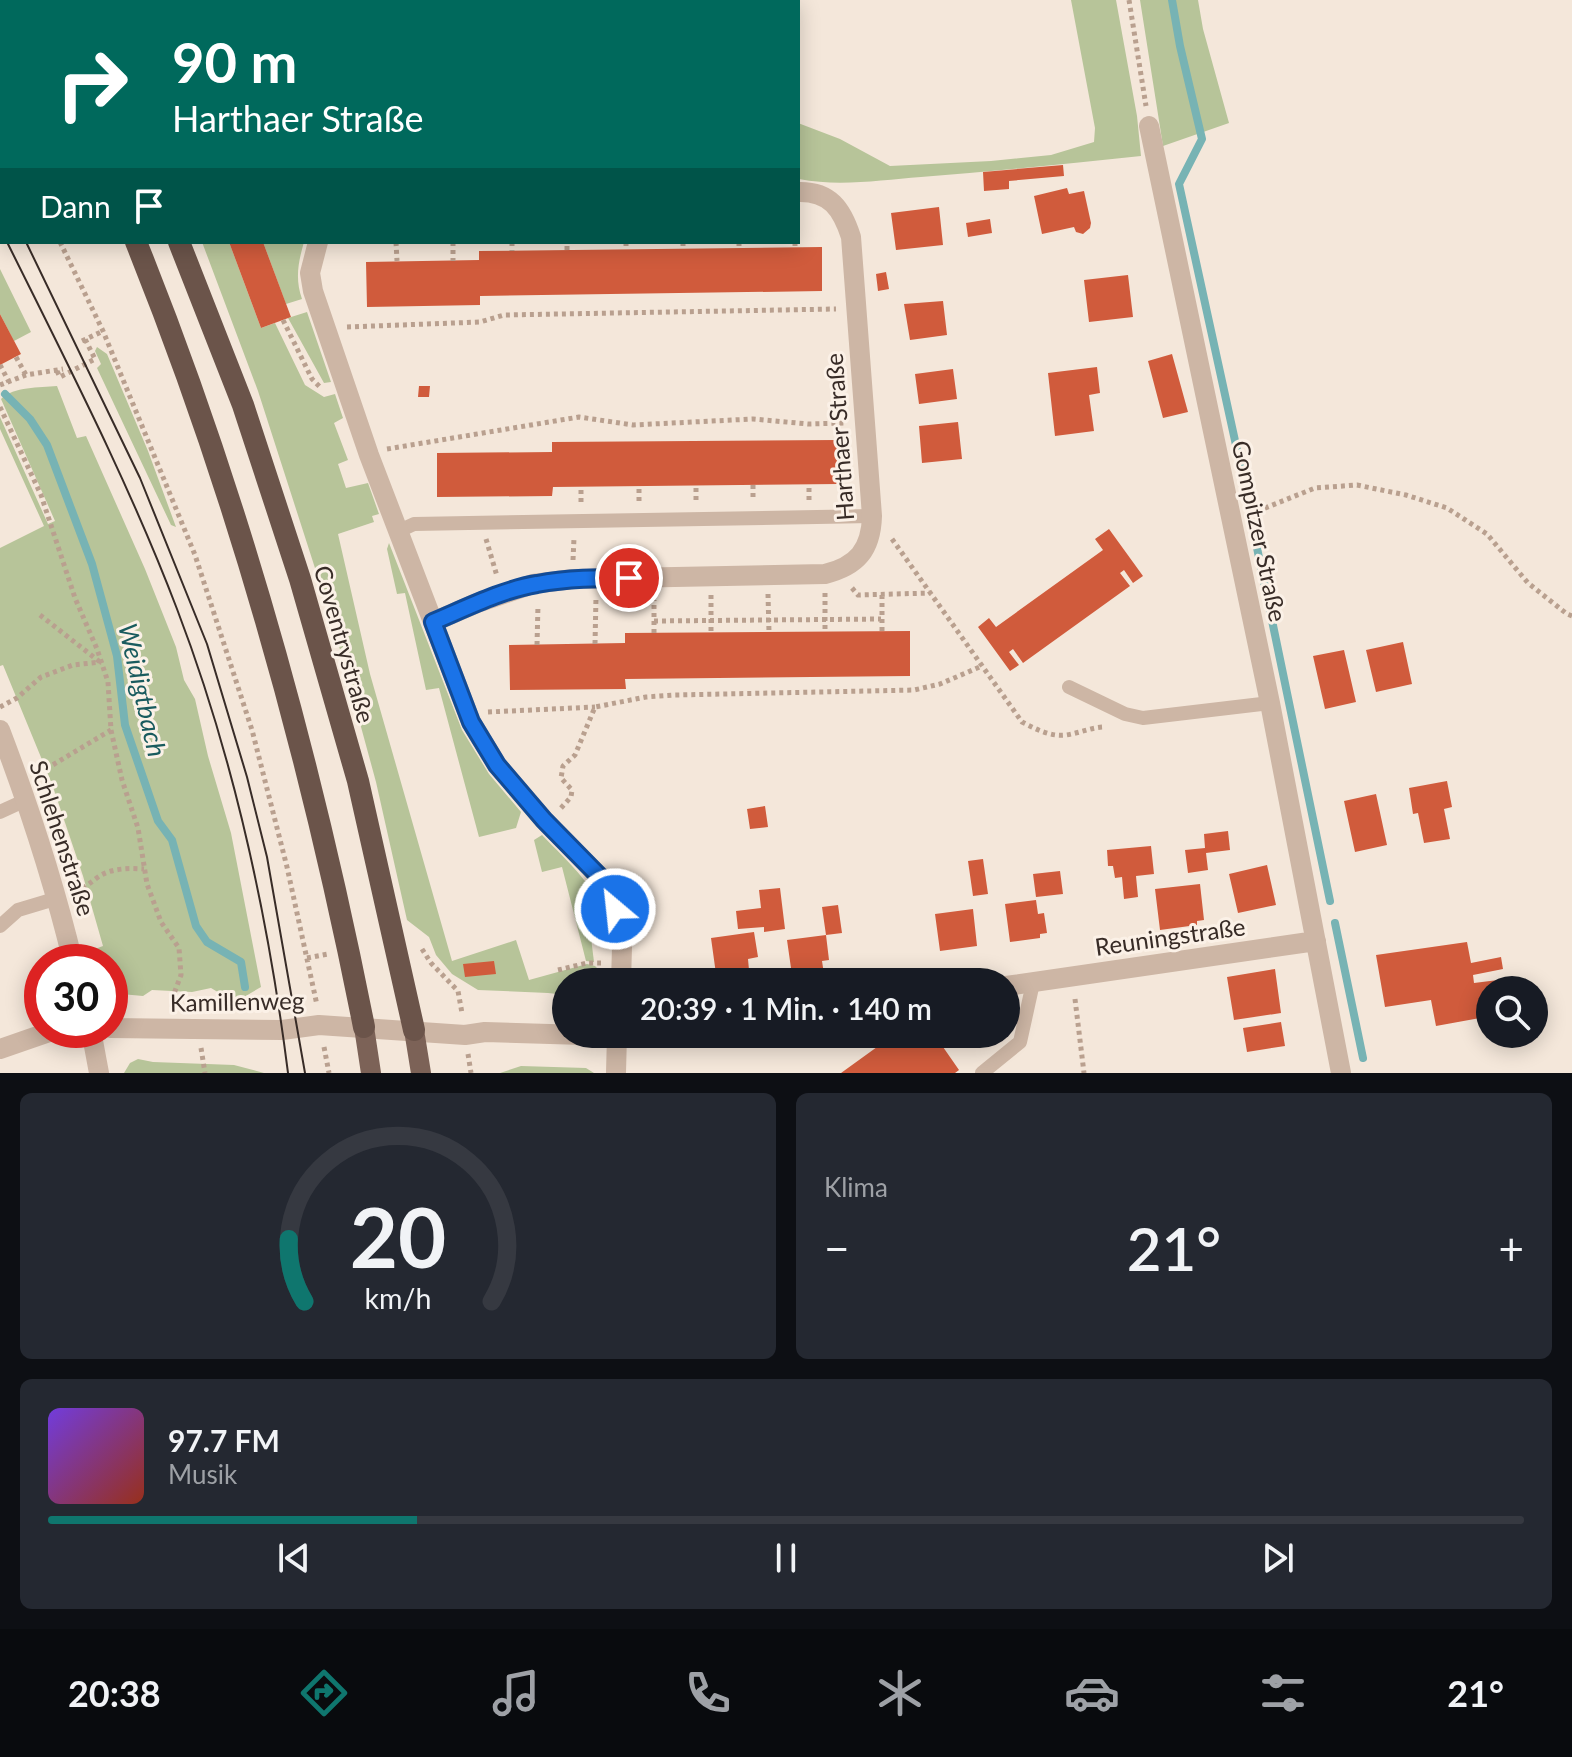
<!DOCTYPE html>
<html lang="de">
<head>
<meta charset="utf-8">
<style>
	body { margin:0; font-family:Lato,sans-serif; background:#242831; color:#f1f3f6; height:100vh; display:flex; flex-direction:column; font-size:30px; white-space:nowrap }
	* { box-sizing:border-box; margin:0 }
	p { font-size:26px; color:#9ea1a6 }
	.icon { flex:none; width:44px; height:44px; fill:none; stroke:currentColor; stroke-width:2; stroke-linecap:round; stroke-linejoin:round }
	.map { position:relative; height:1073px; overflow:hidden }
	.sheet { display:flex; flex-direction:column; gap:20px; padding:20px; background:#0d0f14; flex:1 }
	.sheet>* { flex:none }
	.top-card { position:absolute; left:0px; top:0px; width:800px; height:244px; box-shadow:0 4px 20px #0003; background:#00695c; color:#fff; overflow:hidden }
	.buttons { position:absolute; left:1476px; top:976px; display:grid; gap:16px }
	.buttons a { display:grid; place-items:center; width:72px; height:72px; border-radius:50%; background:#171b24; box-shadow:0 4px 20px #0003; font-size:40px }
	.speed { position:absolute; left:24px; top:944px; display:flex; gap:16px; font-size:40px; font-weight:700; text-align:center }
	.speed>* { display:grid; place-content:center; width:104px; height:104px; border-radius:50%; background:#171b24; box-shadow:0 4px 20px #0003; line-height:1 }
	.speed .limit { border:12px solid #d22; background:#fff; color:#111 }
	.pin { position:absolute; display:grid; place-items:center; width:68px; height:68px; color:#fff; margin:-34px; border:4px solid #fff; border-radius:50%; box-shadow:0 2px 8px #0007 }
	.me { position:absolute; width:88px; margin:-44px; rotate:332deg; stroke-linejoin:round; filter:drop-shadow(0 0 6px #0008) }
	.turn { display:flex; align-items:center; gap:28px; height:168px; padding:0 40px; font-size:36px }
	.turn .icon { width:104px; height:104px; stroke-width:2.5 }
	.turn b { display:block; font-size:56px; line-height:68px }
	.then { display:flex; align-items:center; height:76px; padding:0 40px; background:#0003; gap:16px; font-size:30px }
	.big { font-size:60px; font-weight:600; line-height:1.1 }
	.sheet .tile { flex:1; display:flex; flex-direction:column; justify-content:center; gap:12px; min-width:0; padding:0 28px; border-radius:12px; background:#242831 }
	.sheet .dial { align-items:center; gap:0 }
	.dial svg { height:208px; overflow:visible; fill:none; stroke:#363941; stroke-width:7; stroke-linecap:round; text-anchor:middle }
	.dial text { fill:#f1f3f6; stroke:none }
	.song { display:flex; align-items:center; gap:24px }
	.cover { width:96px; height:96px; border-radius:12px; background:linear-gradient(135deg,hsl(260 70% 55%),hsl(10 70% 35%)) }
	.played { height:8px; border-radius:4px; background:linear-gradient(90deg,#0f766e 25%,#363941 25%) }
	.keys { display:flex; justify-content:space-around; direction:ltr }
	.heat { display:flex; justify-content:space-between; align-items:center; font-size:44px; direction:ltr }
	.sheet .tiles { flex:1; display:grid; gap:20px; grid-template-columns:1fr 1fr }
	.tile:last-child { grid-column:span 2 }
	.trip { position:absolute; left:552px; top:968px; width:468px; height:80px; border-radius:40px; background:#171b24; box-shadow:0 4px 20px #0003; font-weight:600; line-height:80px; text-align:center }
	.tabs { display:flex; height:128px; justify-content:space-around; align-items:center; background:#090b0e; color:#9ea1a6 }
	.tabs .icon { width:56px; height:56px }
	.tabs .on { color:#0f766e }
	.tabs b { font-size:36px; color:#f1f3f6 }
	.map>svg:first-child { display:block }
</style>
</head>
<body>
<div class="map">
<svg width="1572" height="1073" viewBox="0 0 1572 1073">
	<rect width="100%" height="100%" fill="#f4e7da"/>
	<path fill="#b7c499" d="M1071,0h45l21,116 4,40c-73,8 -147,15 -220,21 -40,3 -82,10 -122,2l-1,-56 42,16 50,27 101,-5 60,-6 43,-13 1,-14z
		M1140,0h58l5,29 26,94 -66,23z
		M202,242h27l32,86 14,-5 30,62 19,12 11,-3 8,24 -9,5 14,37 -10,4 8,24 22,-5 11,31 -7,2 2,6 -36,12 32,140 82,287 64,-21 13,40 58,-16 8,2 4,4 2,12h-35v13l-18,-2 -70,-3 -26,-16 -16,-19 -7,-18 -22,-17 -31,-138 -43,-158 -75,-233z
		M263,242h41c-6,21 -9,37 -2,57l-16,5z
		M0,269l31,63 -17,9 -14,-27z
		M307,312l24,70 -7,1 -36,-65z
		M97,347l10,7 41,97 28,76 -5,-2 -74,-157 4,-4 -6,-13z
		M57,386l20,52 9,-2 59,133 31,78 8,33 11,19 13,57 23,77 30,154 -17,10h-18l-15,-9 -19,4 -40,-2 -9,6 -22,-2 -11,-5v-27h-11l-4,-13 8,-3 -20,-70 -31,-92 -49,-119 -3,1v-118l44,-22 -44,-97v-12l48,107 7,-3 -54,-122c13,-13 38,-11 56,-13z
		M389,543l73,187 27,44 32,38 -5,16 -37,9 -40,-149 -13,2 -21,-97 -8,1 -10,-45z
		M542,835c27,28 57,53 66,92l-18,3 4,32 -8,-1 -24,-94 -20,5 -8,-32z
		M138,1059l15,3 81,3 30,8h-140l6,-10z
		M521,1066l65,2 8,5h-94z"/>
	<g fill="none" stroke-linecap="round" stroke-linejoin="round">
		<path stroke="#77b3b4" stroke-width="8" d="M1172,0l8,46 22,93 -23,45 67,307
			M5,394l25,25 17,26 45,119 25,92 8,69 33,96 14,19 24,86 11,16 34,20 4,25
			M1256,543l74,358
			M1335,923l28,135"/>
	</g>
	<path fill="#d05b3c" d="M1063,165l1,11 -55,5v8l-25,2 -1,-19z
		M1067,188l2,6 15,-3 7,32 -1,5 -7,6 -7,-2 -2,-5 -32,7 -8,-38z
		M939,207l4,38 -47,5 -5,-37z
		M990,219l2,14 -24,4 -2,-14z
		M229,242h34l28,75 -30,11z
		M822,247v44l-342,5v9l-113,2 -1,-45 113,-2v-9z
		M886,272l3,17 -11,2 -2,-17z
		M1128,275l5,42 -44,5 -5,-42z
		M943,301l4,34 -37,5 -6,-36z
		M0,314l21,40 -21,11z
		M1172,354l16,58 -25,6 -15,-57z
		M1097,367l3,26 -11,2 5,36 -39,5 -7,-63z
		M953,369l4,30 -38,5 -4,-30z
		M419,386h11l-1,11h-11z
		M958,422l4,37 -40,4 -3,-37z
		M838,440v44l-285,3 -1,9 -115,1v-44l115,-1v-10z
		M1109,529l34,47 -10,7 -9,-13 -4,3 10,13 -107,77 -10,-14 -4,3 10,13 -9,6 -32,-44 11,-9 7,9 107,-77 -8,-11z
		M910,631v45l-285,3 1,10 -116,1 -1,-45 116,-2v-10z
		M1403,642l9,42 -36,8 -10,-42z
		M1344,650l12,52 -31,7 -12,-53z
		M1447,781l5,26 -8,2 6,30 -26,4 -6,-30 -5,1 -4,-26z
		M1376,794l11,51 -32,7 -11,-51z
		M765,806l3,21 -18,2 -3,-20z
		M1228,831l2,19 -24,3 2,17 -20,3 -3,-23 20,-2 -1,-14z
		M1151,846l3,28 -18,2 2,21 -14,2 -2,-22 -7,1 -2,-12h-5l-1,-16z
		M983,859l5,35 -15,2 -5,-35z
		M1267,865l9,40 -38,8 -9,-39z
		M1060,871l3,23 -27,3 -3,-23z
		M1200,884l4,36 -7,1v4l-37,5 -5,-41z
		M780,888l5,41 -21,3v-5l-26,2 -2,-18 25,-3 -2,-18z
		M1036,900l2,14 6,-1 3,20 -7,1v4l-30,4 -5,-38z
		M838,905l4,28 -16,2 -4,-28z
		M973,909l4,37 -37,5 -5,-37z
		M754,932l4,25 -10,2 1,11 -33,4 -5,-36z
		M826,935l3,25 -7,1 2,13 -18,3 1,5h-14l-6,-42z
		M1467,942l4,21 30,-6 2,12 -30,6 1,8 24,-3 2,10h-10v16l-12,2 2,10 -44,8 -5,-26 -46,7 -9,-52z
		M494,961l2,13 -31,3 -2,-13z
		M1275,969l6,44 -47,7 -7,-43z
		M1281,1022l4,24 -38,6 -4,-24z
		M895,1034h39l25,36 -4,3h-114z"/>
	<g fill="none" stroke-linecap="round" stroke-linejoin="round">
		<path stroke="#b9a08f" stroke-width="5" stroke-dasharray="4 4" stroke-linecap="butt" d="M202,0l3,2
			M1129,0l17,106
			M0,118l2,4
			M60,242l43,89 92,224 57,175 35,137 30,138
			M396,242l1,19
			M453,242v19
			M512,242v9
			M626,242v7
			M683,242v7
			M739,242v6
			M795,242v5
			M567,250v-8
			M283,320l29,59 9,9
			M347,327l133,-5 24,-7 332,-6
			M82,341l21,-10
			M16,357l10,18
			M0,365l9,17
			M57,371l3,6 35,-18 -10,-20
			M0,385l26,-10 37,-6
			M0,407l41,88 34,103 22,51 11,33 3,48 11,50 16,48 9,56 14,38 18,26 2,27 -9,24v8
			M387,449l192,-32 54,8 120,-6 55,5 37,-1
			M753,485v15
			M696,500v-15
			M809,500v-15
			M639,501v-15
			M581,502v-15
			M1250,514l65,-26 42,-3 49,10 41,13 40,26 41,49 39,31 5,2
			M486,539l11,37
			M892,539l130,183c14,7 28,15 44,13 14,-2 26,-8 39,-8
			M573,560l1,-22
			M852,588l6,7 73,-2
			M825,593v39
			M768,594l1,38
			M711,595v38
			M40,615l60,47
			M654,621l227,-2
			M882,631v-38
			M654,633v-33
			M595,644l1,-47
			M537,645l1,-40
			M0,707l17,-9 24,-21 32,-12 28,-3
			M488,712l107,-5
			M38,770l13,-4 60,-36
			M561,808l10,-11 1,-7 -11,-12 2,-12 12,-11 20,-48 51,-10 29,-2 239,-5 26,-6 42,-18
			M75,891c10,-3 15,-8 23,-14 13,-9 31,-9 46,-8
			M422,949l9,14 27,28 4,22
			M307,958l21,-4
			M558,970l29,-7h14
			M1075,999l9,74
			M639,1042l9,1 69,-9
			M324,1047l5,26
			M201,1048l4,25
			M468,1054l3,19"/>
		<path stroke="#cdb6a5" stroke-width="14" d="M399,531l15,-7 458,-8
			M1069,687l56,27 18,4 127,-15
			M0,812l26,-12
			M0,926l18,-16 40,-12
			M982,1073l38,-31 13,-59"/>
		<path stroke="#cdb6a5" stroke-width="20" d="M1149,126l121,577 71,370
			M318,242l-8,31 3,18 56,164 64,167 44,-19 56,-19 40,-5 252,-5c32,-8 46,-24 47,-58l-21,-279c-9,-28 -21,-46 -53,-45
			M433,622l38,100 26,43 47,55 55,56 16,33 7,38 -1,35
			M0,730c29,76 54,153 73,232
			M1006,986l310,-45
			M110,1028l172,2 37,-5 146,10 20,-3 132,4
			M91,1030l8,43
			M0,1049l52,-18 13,-1
			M616,1073l1,-39"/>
		<path stroke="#7c6257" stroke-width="20" d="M364,1027l7,46
			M414,1030l7,43"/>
		<path stroke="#6b544a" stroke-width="22" d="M32,0l1,2
			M79,0l1,2
			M136,242c102,253 175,517 228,785
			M179,242l64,163 57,174 58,202 56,249"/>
		<path stroke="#382c27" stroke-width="2" d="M0,189l2,4
			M7,242c60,121 122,241 170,367 57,149 91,306 111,464
			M26,242l114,236 67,166 40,133 20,80 38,216"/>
	</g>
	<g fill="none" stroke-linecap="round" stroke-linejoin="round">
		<g stroke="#114b97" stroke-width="20">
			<path id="route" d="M615,909l-16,-33 -55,-56 -47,-55 -26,-43 -38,-100c31,-13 71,-33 104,-38 31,-6 61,-6 92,-6"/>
		</g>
		<use href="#route" stroke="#1a73e8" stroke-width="14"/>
	</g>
	<g text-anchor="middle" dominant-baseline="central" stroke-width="6" stroke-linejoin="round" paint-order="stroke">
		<g font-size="24" fill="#382c27" stroke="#fbf1e7">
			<text transform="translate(839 437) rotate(-94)">Harthaer Straße</text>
			<text transform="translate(1260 531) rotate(78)">Gompitzer Straße</text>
			<text transform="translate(345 644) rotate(74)">Coventrystraße</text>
			<text transform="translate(63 838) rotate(72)">Schlehenstraße</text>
			<text transform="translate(1170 936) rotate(-8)">Reuningstraße</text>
			<text transform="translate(237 1001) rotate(-1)">Kamillenweg</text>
		</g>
		<g font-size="26" font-style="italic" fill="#195b5e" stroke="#fbf1e7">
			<text transform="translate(143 690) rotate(77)">Weidigtbach</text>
		</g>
	</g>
</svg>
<div class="buttons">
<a><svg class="icon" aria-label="search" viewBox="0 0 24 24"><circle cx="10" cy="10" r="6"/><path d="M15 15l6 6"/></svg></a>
</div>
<div class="speed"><div class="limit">30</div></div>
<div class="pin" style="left:629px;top:578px;background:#d93025"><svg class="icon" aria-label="arrive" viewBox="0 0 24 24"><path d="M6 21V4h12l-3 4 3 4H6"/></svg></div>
<svg class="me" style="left:615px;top:909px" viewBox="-20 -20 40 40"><circle r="17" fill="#1a73e8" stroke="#fff" stroke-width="3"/><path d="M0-11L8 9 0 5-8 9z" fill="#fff"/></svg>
<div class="trip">20:39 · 1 Min. · 140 m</div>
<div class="top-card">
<div class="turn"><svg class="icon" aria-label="right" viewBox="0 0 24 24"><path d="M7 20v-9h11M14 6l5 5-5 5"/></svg><div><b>90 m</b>Harthaer Straße</div></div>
<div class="then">Dann<svg class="icon" aria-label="arrive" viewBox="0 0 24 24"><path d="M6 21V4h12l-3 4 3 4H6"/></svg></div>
</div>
</div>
<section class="sheet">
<div class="tiles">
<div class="tile dial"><svg viewBox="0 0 100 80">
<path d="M14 69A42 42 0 1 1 86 69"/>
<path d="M14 69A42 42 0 0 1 8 45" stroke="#0f766e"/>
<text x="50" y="56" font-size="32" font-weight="700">20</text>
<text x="50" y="72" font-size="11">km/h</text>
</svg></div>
<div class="tile"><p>Klima</p>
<div class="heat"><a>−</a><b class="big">21°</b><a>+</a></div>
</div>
<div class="tile">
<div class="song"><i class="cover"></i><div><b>97.7 FM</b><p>Musik</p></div></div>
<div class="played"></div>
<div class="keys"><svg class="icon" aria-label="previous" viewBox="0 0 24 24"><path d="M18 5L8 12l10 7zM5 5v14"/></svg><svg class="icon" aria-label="pause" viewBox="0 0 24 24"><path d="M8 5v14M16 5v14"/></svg><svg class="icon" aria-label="next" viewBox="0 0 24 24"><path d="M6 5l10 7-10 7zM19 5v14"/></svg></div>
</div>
</div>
</section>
<nav class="tabs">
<b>20:38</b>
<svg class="icon on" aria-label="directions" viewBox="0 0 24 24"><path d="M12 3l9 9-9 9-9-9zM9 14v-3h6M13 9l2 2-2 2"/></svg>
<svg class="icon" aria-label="music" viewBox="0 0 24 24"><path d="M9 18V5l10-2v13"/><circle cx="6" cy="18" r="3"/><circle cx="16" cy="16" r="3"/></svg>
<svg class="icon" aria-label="phone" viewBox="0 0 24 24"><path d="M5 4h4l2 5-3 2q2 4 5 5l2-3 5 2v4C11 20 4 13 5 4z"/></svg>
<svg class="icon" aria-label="climate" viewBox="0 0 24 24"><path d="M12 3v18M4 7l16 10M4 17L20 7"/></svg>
<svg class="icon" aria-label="car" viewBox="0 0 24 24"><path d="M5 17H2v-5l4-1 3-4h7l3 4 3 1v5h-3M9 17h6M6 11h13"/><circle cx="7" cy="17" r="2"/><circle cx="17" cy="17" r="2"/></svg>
<svg class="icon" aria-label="filters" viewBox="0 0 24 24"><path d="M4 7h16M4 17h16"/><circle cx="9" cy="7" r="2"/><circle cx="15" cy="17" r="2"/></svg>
<b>21°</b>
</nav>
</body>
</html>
